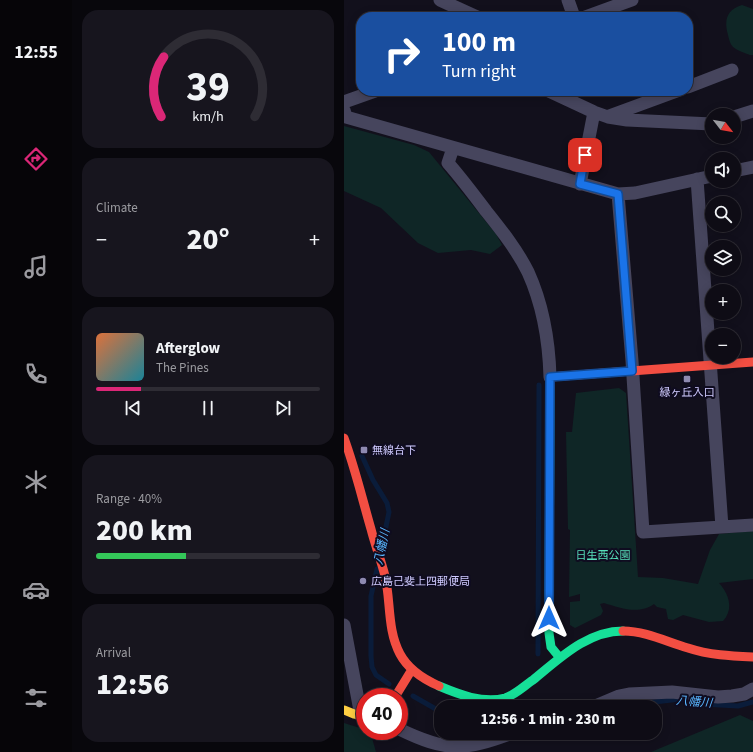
<!DOCTYPE html>
<html lang="en">
<head>
<meta charset="utf-8">
<style>
	body { margin:0; font-family:"Source Sans 3","Noto Sans JP",sans-serif; background:#17151e; color:#f1f3f6; height:100vh; display:flex; flex-direction:column; font-size:15px; white-space:nowrap }
	* { box-sizing:border-box; margin:0 }
	p { font-size:13px; color:#9b9ba0 }
	.icon { flex:none; width:22px; height:22px; fill:none; stroke:currentColor; stroke-width:2; stroke-linecap:round; stroke-linejoin:round }
	.map { position:relative; flex:1; overflow:hidden }
	.drawer { display:flex; flex-direction:column; gap:10px; padding:10px; background:#08070c; width:272px }
	.drawer>* { flex:none }
	.hud { position:absolute; left:12px; top:12px; width:337px; height:84px; border-radius:16px; box-shadow:0 2px 10px #0003,0 0 0 1px #2e2c34; background:#1a4fa0; color:#fff; overflow:hidden }
	.needle { width:26px; rotate:121deg }
	.buttons { position:absolute; left:361px; top:108px; display:grid; gap:8px }
	.buttons a { display:grid; place-items:center; width:36px; height:36px; border-radius:50%; background:#0e0c15; box-shadow:0 2px 10px #0003,0 0 0 1px #2e2c34; font-size:20px }
	.speed { position:absolute; left:12px; top:688px; display:flex; gap:8px; font-size:20px; font-weight:700; text-align:center }
	.speed>* { display:grid; place-content:center; width:52px; height:52px; border-radius:50%; background:#0e0c15; box-shadow:0 2px 10px #0003,0 0 0 1px #2e2c34; line-height:1 }
	.speed .limit { border:6px solid #d22; background:#fff; color:#111 }
	.pin { position:absolute; display:grid; place-items:center; width:34px; height:34px; color:#fff; margin:-17px; border-radius:8px; box-shadow:0 2px 6px #0006 }
	.me { position:absolute; width:44px; margin:-22px; rotate:0deg; stroke-linejoin:round; filter:drop-shadow(0 0 3px #0008) }
	.turn { display:flex; align-items:center; gap:14px; height:84px; padding:0 20px; font-size:18px }
	.turn .icon { width:52px; height:52px; stroke-width:2.5 }
	.turn b { display:block; font-size:28px; line-height:34px }
	.big { font-size:30px; font-weight:800; line-height:1.1 }
	.drawer .tile { flex:1; display:flex; flex-direction:column; justify-content:center; gap:6px; min-width:0; padding:0 14px; border-radius:16px; background:#17151e }
	.drawer .dial { align-items:center; gap:0 }
	.dial svg { height:104px; overflow:visible; fill:none; stroke:#2e2c34; stroke-width:7; stroke-linecap:round; text-anchor:middle }
	.dial text { fill:#f1f3f6; stroke:none }
	.song { display:flex; align-items:center; gap:12px }
	.cover { width:48px; height:48px; border-radius:6px; background:linear-gradient(135deg,hsl(20 70% 55%),hsl(190 70% 35%)) }
	.played { height:4px; border-radius:2px; background:linear-gradient(90deg,#db2777 20%,#2e2c34 20%) }
	.keys { display:flex; justify-content:space-around; direction:ltr }
	.heat { display:flex; justify-content:space-between; align-items:center; font-size:22px; direction:ltr }
	.charge { height:6px; border-radius:3px; background:linear-gradient(90deg,#34c759 40%,#2e2c34 0) }
	.trip { position:absolute; left:90px; top:700px; width:228px; height:40px; border-radius:16px; background:#0e0c15; box-shadow:0 2px 10px #0003,0 0 0 1px #2e2c34; font-weight:800; line-height:40px; text-align:center }
	main { display:flex; flex:1; min-height:0 }
	.tabs { display:flex; flex-direction:column; width:72px; justify-content:space-around; align-items:center; background:#060508; color:#9b9ba0 }
	.tabs .icon { width:28px; height:28px }
	.tabs .active { color:#db2777 }
	.tabs b { font-size:18px; color:#f1f3f6 }
	.map>svg:first-child { display:block }
</style>
</head>
<body>
<main>
<nav class="tabs">
<b>12:55</b>
<svg class="icon active" aria-label="directions" viewBox="0 0 24 24"><path d="M12 3l9 9-9 9-9-9zM9 14v-3h6M13 9l2 2-2 2"/></svg>
<svg class="icon" aria-label="music" viewBox="0 0 24 24"><path d="M9 18V5l10-2v13"/><circle cx="6" cy="18" r="3"/><circle cx="16" cy="16" r="3"/></svg>
<svg class="icon" aria-label="phone" viewBox="0 0 24 24"><path d="M5 4h4l2 5-3 2q2 4 5 5l2-3 5 2v4C11 20 4 13 5 4z"/></svg>
<svg class="icon" aria-label="climate" viewBox="0 0 24 24"><path d="M12 3v18M4 7l16 10M4 17L20 7"/></svg>
<svg class="icon" aria-label="car" viewBox="0 0 24 24"><path d="M5 17H2v-5l4-1 3-4h7l3 4 3 1v5h-3M9 17h6M6 11h13"/><circle cx="7" cy="17" r="2"/><circle cx="17" cy="17" r="2"/></svg>
<svg class="icon" aria-label="filters" viewBox="0 0 24 24"><path d="M4 7h16M4 17h16"/><circle cx="9" cy="7" r="2"/><circle cx="15" cy="17" r="2"/></svg>
</nav>
<section class="drawer">
<div class="tile dial"><svg viewBox="0 0 100 80">
<path d="M14 69A42 42 0 1 1 86 69"/>
<path d="M14 69A42 42 0 0 1 16 23" stroke="#db2777"/>
<text x="50" y="56" font-size="32" font-weight="700">39</text>
<text x="50" y="72" font-size="11">km/h</text>
</svg></div>
<div class="tile"><p>Climate</p>
<div class="heat"><a>−</a><b class="big">20°</b><a>+</a></div>
</div>
<div class="tile">
<div class="song"><i class="cover"></i><div><b>Afterglow</b><p>The Pines</p></div></div>
<div class="played"></div>
<div class="keys"><svg class="icon" aria-label="previous" viewBox="0 0 24 24"><path d="M18 5L8 12l10 7zM5 5v14"/></svg><svg class="icon" aria-label="pause" viewBox="0 0 24 24"><path d="M8 5v14M16 5v14"/></svg><svg class="icon" aria-label="next" viewBox="0 0 24 24"><path d="M6 5l10 7-10 7zM19 5v14"/></svg></div>
</div>
<div class="tile"><p>Range · 40%</p><b class="big">200 km</b><div class="charge"></div></div>
<div class="tile"><p>Arrival</p><b class="big">12:56</b></div>
</section>
<div class="map">
<svg width="409" height="752" viewBox="0 0 409 752">
	<rect width="100%" height="100%" fill="#12101c"/>
	<path fill="#0f2626" d="M398,5l11,4v46h-3c-5,-2 -12,-4 -17,-8 -3,-3 -4,-8 -5,-12 -4,-14 -2,-25 14,-30z
		M0,126l70,19 15,7 67,82 6,11 -12,9 -19,-4 -33,3 -20,-10 -37,-35 -37,-17z
		M275,388l7,5 12,184 25,1 35,6 12,-34 9,-16 34,-3v48l-34,4c10,11 15,26 4,38l-14,1 -26,-7 -10,5 -5,-1 -2,-10 -9,-2 -3,-3c-15,11 -34,4 -50,-1l-4,1 3,7 -2,4 -26,13 -5,-3v-23l10,-1v-7l-11,3 1,-67 -2,-1 -2,-97h6l4,-39z
		M396,715l13,6v31h-102z
		M0,723l16,5h5v3h5l6,21h-32z"/>
	<g fill="none" stroke-linecap="round" stroke-linejoin="round">
		<path stroke="#0a1c3a" stroke-width="5" d="M18,456l11,24 14,23 2,9 -7,34
			M33,569l-6,27v60l1,11 4,8 13,9
			M194,654l1,-269
			M69,696l28,16
			M268,707l5,-2 16,-3 13,1 34,-4 22,5 36,2 15,-4"/>
		<path stroke="#46455d" stroke-width="13" d="M96,0l37,17
			M224,0l6,17
			M241,17l47,-17
			M344,87l44,-17
			M205,91l45,21 14,5 19,3 85,4
			M0,102l31,-11
			M0,110l2,7 272,77 17,-1 77,-17
			M265,116l68,-25
			M390,117l19,-6
			M109,148l-5,15c14,16 26,32 38,48 16,20 31,39 42,61 15,33 21,69 22,105
			M390,171l19,-4
			M353,179l25,348
			M236,184l14,-72
			M274,194l14,167 11,171 110,-7
			M0,625l17,91
			M249,707l26,-11 10,-2 43,-2 46,5 14,-1 12,-2 9,-5
			M55,729c47,23 65,22 113,4"/>
		<path stroke="#16e098" stroke-width="9" d="M206,388l-1,245 2,14 9,11
			M95,686c19,8 44,18 66,12 10,-3 19,-12 28,-18 26,-21 54,-49 90,-49"/>
		<path stroke="#ffcf43" stroke-width="9" d="M0,710l10,4 11,2"/>
		<path stroke="#f24e42" stroke-width="9" d="M206,388v-11l203,-15
			M0,438c11,30 18,60 27,91 4,16 10,31 14,47 6,25 2,54 15,78 8,15 23,25 39,32
			M279,631c23,0 44,11 65,17 21,7 43,8 65,9
			M51,697l16,-26"/>
	</g>
	<g fill="none" stroke-linecap="round" stroke-linejoin="round">
		<g stroke="#114b97" stroke-width="10">
			<path id="route" d="M205,618l1,-241 82,-6 -14,-177 -38,-10 5,-29"/>
		</g>
		<use href="#route" stroke="#1a73e8" stroke-width="7"/>
	</g>
	<g fill="#8e8ab0" stroke="#0f0c20" stroke-width="1.5">
		<rect x="339" y="375" width="8" height="8" rx="2"/>
		<rect x="16" y="446" width="8" height="8" rx="2"/>
		<circle cx="19" cy="581" r="4"/>
	</g>
	<g text-anchor="middle" dominant-baseline="central" stroke-width="4" stroke-linejoin="round" paint-order="stroke">
		<g font-size="11" fill="#d0cbff" stroke="#0f0c20" text-anchor="start">
			<text x="343" y="392" text-anchor="middle">緑ヶ丘入口</text>
			<text x="28" y="450">無線台下</text>
			<text x="27" y="581">広島己斐上四郵便局</text>
		</g>
		<g font-size="11" fill="#57dfba" stroke="#0f0c20">
			<text x="259" y="555">日生西公園</text>
		</g>
		<g font-size="12" font-style="italic" fill="#59b6ff" stroke="#0f0c20">
			<text transform="translate(38 547) rotate(-78)">八幡川</text>
			<text transform="translate(350 702) rotate(5)">八幡川</text>
		</g>
	</g>
</svg>
<div class="buttons">
<a><svg class="needle" viewBox="-14 -14 28 28"><path d="M0-13l5 13h-10z" fill="#e53935"/><path d="M0 13l5-13h-10z" fill="#9b9ba0"/></svg></a>
<a><svg class="icon" aria-label="sound" viewBox="0 0 24 24"><path d="M4 9h4l5-4v14l-5-4H4zM17 9q2 3 0 6"/></svg></a>
<a><svg class="icon" aria-label="search" viewBox="0 0 24 24"><circle cx="10" cy="10" r="6"/><path d="M15 15l6 6"/></svg></a>
<a><svg class="icon" aria-label="layers" viewBox="0 0 24 24"><path d="M12 4l9 5-9 5-9-5zM3 14l9 5 9-5"/></svg></a>
<a>+</a>
<a>−</a>
</div>
<div class="speed"><div class="limit">40</div></div>
<div class="pin" style="left:241px;top:155px;background:#d93025"><svg class="icon" aria-label="arrive" viewBox="0 0 24 24"><path d="M6 21V4h12l-3 4 3 4H6"/></svg></div>
<svg class="me" style="left:205px;top:618px" viewBox="-20 -20 40 40"><path d="M0-17L14 15 0 8-14 15z" fill="#1a73e8" stroke="#fff" stroke-width="4"/></svg>
<div class="trip">12:56 · 1 min · 230 m</div>
<div class="hud">
<div class="turn"><svg class="icon" aria-label="right" viewBox="0 0 24 24"><path d="M7 20v-9h11M14 6l5 5-5 5"/></svg><div><b>100 m</b>Turn right</div></div>
</div>
</div>
</main>
</body>
</html>
